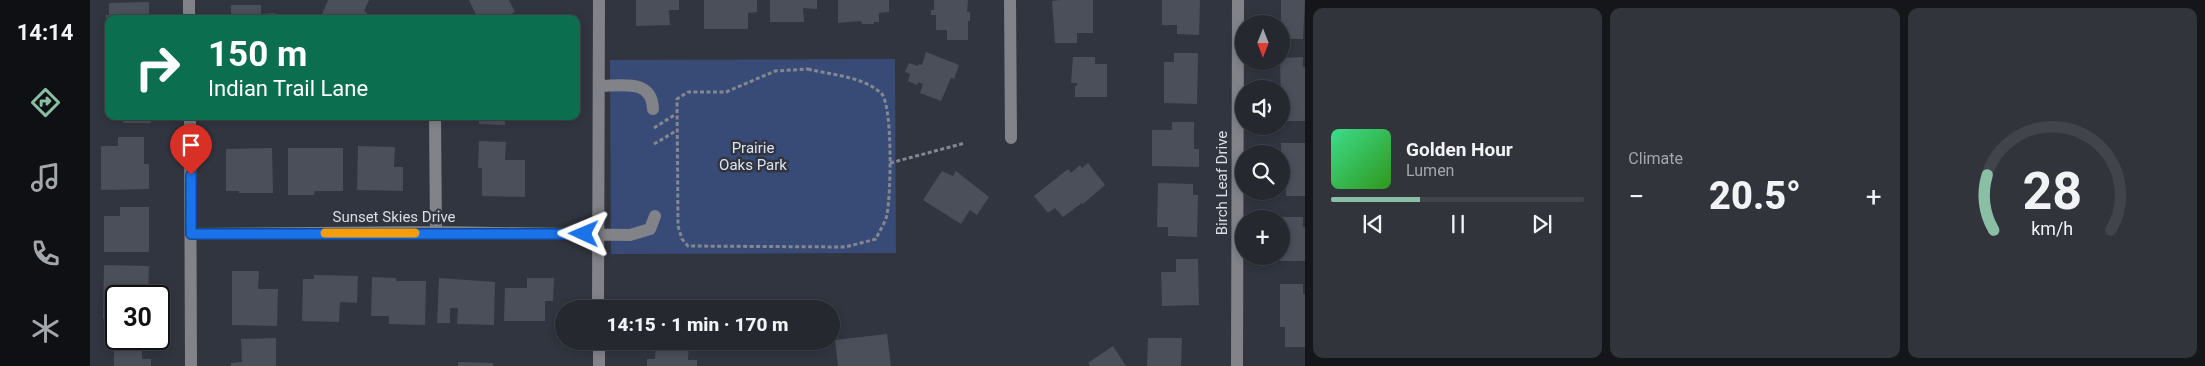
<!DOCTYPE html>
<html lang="en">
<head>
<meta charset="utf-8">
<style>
	body { margin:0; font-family:Roboto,sans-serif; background:#31343b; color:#f1f3f6; height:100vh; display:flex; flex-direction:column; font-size:19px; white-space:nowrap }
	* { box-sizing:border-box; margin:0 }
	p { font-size:16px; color:#a3a6aa }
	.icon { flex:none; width:28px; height:28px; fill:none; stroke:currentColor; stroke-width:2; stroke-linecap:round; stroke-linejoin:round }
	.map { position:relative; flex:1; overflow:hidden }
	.side { display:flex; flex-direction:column; gap:8px; padding:8px; background:#14161a; width:900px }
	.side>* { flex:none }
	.banner { position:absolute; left:15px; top:15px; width:475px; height:105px; border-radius:10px; box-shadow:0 2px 8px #0003,0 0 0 1px #42444b; background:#0b6e4f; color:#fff; overflow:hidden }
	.needle { width:32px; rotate:180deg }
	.tools { position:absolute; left:1145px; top:15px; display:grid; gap:10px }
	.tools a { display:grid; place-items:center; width:55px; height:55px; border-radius:50%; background:#25282f; box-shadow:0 2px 8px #0003,0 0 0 1px #42444b; font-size:25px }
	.speed { position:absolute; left:15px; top:285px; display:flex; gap:10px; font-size:25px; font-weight:700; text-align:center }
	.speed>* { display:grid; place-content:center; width:65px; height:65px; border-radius:50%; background:#25282f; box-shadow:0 2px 8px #0003,0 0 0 1px #42444b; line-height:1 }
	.speed .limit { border:2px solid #111; border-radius:8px; background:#fff; color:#111 }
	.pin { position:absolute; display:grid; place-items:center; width:42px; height:42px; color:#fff; margin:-51px -21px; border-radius:50% 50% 50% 0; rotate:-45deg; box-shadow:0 0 5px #0007 }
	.pin .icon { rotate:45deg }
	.me { position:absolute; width:55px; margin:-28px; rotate:271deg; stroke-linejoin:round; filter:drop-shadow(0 0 4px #0008) }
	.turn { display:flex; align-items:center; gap:18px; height:105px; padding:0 20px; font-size:22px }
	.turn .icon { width:65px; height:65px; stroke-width:2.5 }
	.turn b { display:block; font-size:35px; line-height:42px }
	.big { font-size:38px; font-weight:800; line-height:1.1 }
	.side .tile { flex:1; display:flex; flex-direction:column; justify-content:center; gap:8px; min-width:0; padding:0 18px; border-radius:10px; background:#31343b }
	.side .dial { align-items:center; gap:0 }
	.dial svg { height:130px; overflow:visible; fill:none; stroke:#42444b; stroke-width:7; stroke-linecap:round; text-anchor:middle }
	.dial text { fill:#f1f3f6; stroke:none }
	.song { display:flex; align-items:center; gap:15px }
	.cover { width:60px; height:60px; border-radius:8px; background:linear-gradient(135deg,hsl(150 70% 55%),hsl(110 70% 35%)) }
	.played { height:5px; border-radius:2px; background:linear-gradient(90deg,#8abfa5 35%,#42444b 35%) }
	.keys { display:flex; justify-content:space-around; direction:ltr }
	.heat { display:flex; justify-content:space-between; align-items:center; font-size:28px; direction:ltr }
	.side .tiles { flex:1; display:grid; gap:8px; grid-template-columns:repeat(3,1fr) }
	.trip { position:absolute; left:465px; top:300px; width:285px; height:50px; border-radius:25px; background:#25282f; box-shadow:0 2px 8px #0003,0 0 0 1px #42444b; font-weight:800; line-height:50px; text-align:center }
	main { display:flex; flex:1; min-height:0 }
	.menu { display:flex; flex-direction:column; width:90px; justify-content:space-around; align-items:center; background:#0f1013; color:#a3a6aa }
	.menu .icon { width:35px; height:35px }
	.menu .selected { color:#8abfa5 }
	.menu b { font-size:22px; color:#f1f3f6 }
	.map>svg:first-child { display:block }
</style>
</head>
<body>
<main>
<nav class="menu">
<b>14:14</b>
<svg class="icon selected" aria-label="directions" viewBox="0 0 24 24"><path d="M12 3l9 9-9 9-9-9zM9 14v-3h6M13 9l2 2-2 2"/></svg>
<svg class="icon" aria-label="music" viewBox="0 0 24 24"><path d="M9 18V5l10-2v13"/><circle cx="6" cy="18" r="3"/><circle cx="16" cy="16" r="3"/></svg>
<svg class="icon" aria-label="phone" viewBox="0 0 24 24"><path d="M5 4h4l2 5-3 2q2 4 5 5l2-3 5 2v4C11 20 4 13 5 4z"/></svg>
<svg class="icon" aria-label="climate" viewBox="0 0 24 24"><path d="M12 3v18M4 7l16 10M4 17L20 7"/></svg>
</nav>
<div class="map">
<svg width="1215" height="366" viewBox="0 0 1215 366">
	<rect width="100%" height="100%" fill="#31353f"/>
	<path fill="#384a76" d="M805,59l1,194 -285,1 -1,-194z"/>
	<path fill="#4b4f5a" d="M238,0h41l-5,11 3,2 -3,6h-44z
		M379,0h40l6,12 -6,3 2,4h-33z
		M546,0h43v10h-10l1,15 -34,1z
		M614,0h53v12l-9,1v16h-44z
		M680,0h47v9l-14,-1 1,14h-34z
		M748,0h51v12l-10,1v9h-5v2h-12l-1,-3 -23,2z
		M844,0h34l-1,12h3v9h-2v19h-21v-10h-11v-15h-5v-5h3z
		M970,0h33v33h-16v10h-22l-3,-42z
		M1072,0h38l-1,35 -22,-1v-9h-15z
		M1191,0h24l-2,39h-22z
		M59,2v17h-40v26h-3v-30h3v-12z
		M141,5h30v9l14,-1v6h-44z
		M836,52l33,13 -5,14 -3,-1 -10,23 -21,-8 3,-9 -5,-2 -1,3 -9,-4 2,-7 -5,-2 4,-9 9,3 1,-2 3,1z
		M1084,53h24l-1,51 -33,-1v-41h10z
		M983,57h22v7h12v33h-32v-11h2v-3h-6z
		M1213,57v10h2v54h-20v-20h-4l-1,-40 1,-3z
		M14,67h5v38h-5z
		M33,116h28v7h-28z
		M389,116h26v9l-26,-1z
		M1082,122h22v27h5v18l-47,-1v-36h20z
		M28,137h26v27h5v25l-48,1v-44h17z
		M389,141l27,1 -1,18h20v37l-43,-1v-28h-4z
		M1191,143h24v53h-19v-11h-4z
		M268,146l37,1 -1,20h9v24l-46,-1z
		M182,148l1,45h-34v-2h-13v-42z
		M198,148h55v43h-28l-1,4h-26z
		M998,163l17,22 -22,19 -1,-1 -19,14 -8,-9 -7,5 -14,-17 34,-27 3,4 9,-8 2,3z
		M852,171l11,5 3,-5 33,26 -12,18 -7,-5 -9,14 -38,-24z
		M1068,183l35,1v11h5l-1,42 -29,-1v-9h-11z
		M30,207h29v45h-45v-36h16z
		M1191,217h22v10h2v34h-25z
		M1086,259h22l1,46 -37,1 -1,-34h15z
		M14,265l45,1 -1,30h-32v24l-13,-1z
		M142,271h27l-1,18h20l-1,37 -45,-1z
		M224,275l44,1 -1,27 -17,-1 -1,20 -37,-1 1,-42h11z
		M282,277l24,1v3h30l-1,44 -36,-1v-8h-18z
		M349,278l56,4 -1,43 -37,-1 1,-16h-8v15h-13z
		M437,278h27l-1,23h-8v20h-41l1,-33h22z
		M1190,284h23v10h2v53h-20v-20h-5z
		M24,328h2v11h26v20h9v7h-37z
		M797,334l4,32h-53l-3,-26z
		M186,338v28h-45v-3l11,-1 -1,-23z
		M1058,338h34l-1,28h-34z
		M566,341h33l-1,19h9v6h-50v-7h8z
		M1023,346l13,20h-36l-2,-3z
		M368,362l35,1v3h-35z"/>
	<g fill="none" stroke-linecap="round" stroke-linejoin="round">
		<path stroke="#83878f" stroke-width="3" stroke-dasharray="4 2.5" stroke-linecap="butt" d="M718,69c23,6 54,7 73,24 12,11 10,102 6,121 -1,8 -8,17 -11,25l-31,8 -157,-1 -6,-7 -4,-13 -1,-127 11,-7h38l49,-21z
			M564,128l22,-14
			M564,144l22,-13
			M800,163l75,-20"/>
		<path stroke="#818388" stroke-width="12" d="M99,0v19
			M920,0l1,138
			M509,86c22,0 53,-8 54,23
			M100,116l1,250
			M345,116l1,116
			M101,234l245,-2 194,3 20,-6 5,-13
			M508,309l1,-309
			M509,341v25
			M1147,366l1,-366"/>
	</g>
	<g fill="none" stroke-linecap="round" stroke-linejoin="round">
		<g stroke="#114b97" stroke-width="12">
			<path id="route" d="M101,175v59h393"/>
		</g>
		<use href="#route" stroke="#1a73e8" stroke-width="9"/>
		<path stroke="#f59e0b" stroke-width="9" d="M235,233h90"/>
	</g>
	<g text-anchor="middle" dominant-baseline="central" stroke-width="5" stroke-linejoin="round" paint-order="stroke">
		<g font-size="15" fill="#dbe3f3" stroke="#31353f">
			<text x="663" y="148">Prairie<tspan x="663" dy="17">Oaks Park</tspan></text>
		</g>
		<g font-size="15" fill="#dadde3" stroke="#31353f">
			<text transform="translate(1132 183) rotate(-90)">Birch Leaf Drive</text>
			<text x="304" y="217">Sunset Skies Drive</text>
		</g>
	</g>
</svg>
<div class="tools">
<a><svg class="needle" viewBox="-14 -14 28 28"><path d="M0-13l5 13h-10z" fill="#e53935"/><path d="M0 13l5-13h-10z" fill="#a3a6aa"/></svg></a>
<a><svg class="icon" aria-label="sound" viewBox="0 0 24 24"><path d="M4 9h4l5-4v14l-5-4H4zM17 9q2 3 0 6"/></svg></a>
<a><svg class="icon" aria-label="search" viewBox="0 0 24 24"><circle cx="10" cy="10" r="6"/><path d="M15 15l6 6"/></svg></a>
<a>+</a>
</div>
<div class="speed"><div class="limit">30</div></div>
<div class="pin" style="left:101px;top:175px;background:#d93025"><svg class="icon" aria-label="arrive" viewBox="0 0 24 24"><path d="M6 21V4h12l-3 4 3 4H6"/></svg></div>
<svg class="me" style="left:494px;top:234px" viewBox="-20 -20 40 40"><path d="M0-17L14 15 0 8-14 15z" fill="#1a73e8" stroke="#fff" stroke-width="4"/></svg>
<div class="trip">14:15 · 1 min · 170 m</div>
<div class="banner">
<div class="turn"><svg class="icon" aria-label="right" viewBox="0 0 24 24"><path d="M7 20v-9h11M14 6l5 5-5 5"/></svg><div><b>150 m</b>Indian Trail Lane</div></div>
</div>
</div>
<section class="side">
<div class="tiles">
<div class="tile">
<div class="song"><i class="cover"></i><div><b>Golden Hour</b><p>Lumen</p></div></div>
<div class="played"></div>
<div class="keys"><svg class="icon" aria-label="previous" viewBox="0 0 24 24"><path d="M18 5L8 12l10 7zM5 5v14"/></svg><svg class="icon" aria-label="pause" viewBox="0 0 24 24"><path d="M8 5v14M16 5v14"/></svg><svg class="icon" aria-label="next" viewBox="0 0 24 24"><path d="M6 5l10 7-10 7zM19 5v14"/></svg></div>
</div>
<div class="tile"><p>Climate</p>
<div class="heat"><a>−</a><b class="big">20.5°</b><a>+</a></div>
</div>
<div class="tile dial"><svg viewBox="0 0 100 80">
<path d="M14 69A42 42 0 1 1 86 69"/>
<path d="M14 69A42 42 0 0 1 10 35" stroke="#8abfa5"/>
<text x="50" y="56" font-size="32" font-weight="700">28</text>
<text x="50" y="72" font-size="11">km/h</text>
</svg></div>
</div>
</section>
</main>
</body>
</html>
